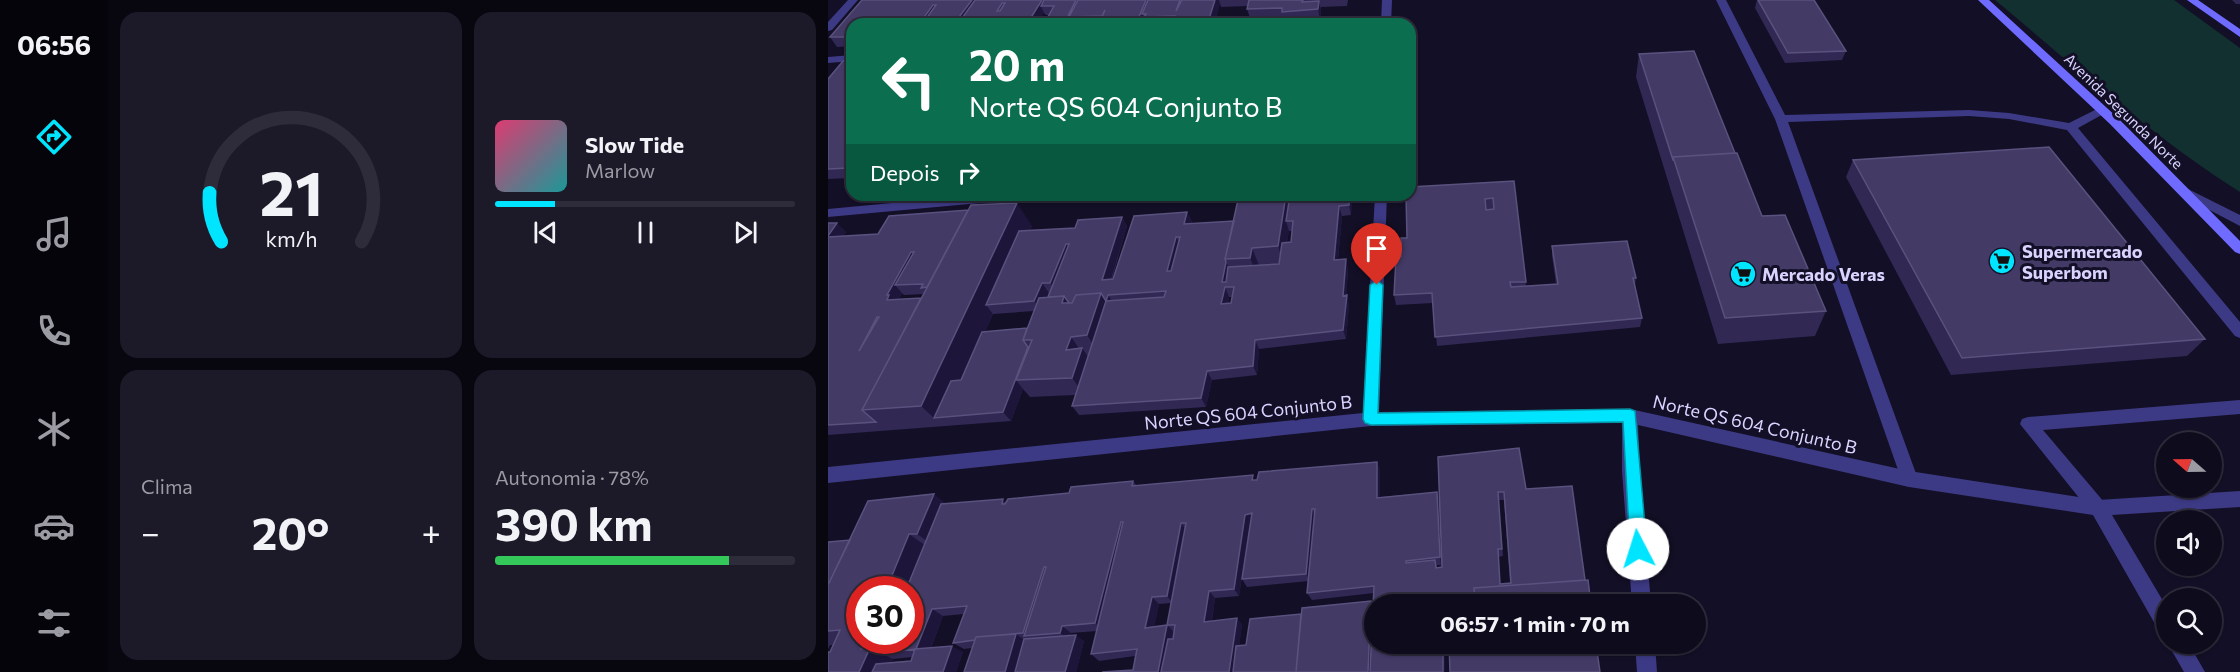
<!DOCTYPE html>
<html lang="pt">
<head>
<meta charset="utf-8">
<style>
	body { margin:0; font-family:Commissioner,sans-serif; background:#1c1929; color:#f1f3f6; height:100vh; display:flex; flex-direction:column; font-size:22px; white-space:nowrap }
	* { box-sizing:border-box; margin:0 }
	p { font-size:20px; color:#9b9ba3 }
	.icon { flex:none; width:33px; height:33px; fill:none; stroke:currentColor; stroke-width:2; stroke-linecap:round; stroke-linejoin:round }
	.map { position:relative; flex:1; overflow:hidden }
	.drawer { display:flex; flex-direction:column; gap:12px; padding:12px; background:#08060f; width:720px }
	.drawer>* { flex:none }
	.hud { position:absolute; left:18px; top:18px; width:570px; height:183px; border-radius:18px; box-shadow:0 2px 4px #0004,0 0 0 2px #2e2b3b; background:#0b6e4f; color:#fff; overflow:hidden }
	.needle { width:39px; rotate:290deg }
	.fabs { position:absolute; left:1328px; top:432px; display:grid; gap:12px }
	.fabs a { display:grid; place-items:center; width:66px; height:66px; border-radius:50%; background:#0e0b1c; box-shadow:0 2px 4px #0004,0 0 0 2px #2e2b3b; font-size:30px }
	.speed { position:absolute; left:18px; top:576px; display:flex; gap:12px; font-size:30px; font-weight:700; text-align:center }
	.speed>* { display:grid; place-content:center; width:78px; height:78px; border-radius:50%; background:#0e0b1c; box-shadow:0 2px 4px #0004,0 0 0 2px #2e2b3b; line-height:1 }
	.speed .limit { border:9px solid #d22; background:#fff; color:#111 }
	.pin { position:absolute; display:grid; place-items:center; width:51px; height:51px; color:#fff; margin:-62px -26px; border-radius:50% 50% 50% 0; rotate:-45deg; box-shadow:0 0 6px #0007 }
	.pin .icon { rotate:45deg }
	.me { position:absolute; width:66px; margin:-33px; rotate:355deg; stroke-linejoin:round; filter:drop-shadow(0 0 4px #0008) }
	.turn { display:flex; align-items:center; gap:21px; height:126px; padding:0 24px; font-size:27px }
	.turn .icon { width:78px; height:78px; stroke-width:2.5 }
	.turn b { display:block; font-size:42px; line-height:51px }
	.then { display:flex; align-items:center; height:57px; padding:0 24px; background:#0003; gap:12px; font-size:22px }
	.big { font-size:45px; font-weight:700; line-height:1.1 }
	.drawer .card { flex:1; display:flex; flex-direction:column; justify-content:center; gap:9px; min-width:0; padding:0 21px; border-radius:18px; background:#1c1929 }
	.drawer .dial { align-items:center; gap:0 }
	.dial svg { height:156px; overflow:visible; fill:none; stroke:#2e2b3b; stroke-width:7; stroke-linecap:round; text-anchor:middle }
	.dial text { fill:#f1f3f6; stroke:none }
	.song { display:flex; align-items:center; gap:18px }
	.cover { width:72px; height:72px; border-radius:9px; background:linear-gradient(135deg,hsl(340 70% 55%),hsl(180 70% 35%)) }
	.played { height:6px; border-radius:3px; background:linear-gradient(90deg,#00e5ff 20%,#2e2b3b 20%) }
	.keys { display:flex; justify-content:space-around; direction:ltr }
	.heat { display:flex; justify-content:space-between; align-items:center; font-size:33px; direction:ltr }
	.charge { height:9px; border-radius:4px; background:linear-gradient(90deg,#34c759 78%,#2e2b3b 0) }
	.drawer .tiles { flex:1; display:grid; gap:12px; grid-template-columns:repeat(2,1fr) }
	.trip { position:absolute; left:536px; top:594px; width:342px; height:60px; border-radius:30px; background:#0e0b1c; box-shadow:0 2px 4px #0004,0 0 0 2px #2e2b3b; font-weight:700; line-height:60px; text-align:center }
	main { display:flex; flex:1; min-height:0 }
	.tab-bar { display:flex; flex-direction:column; width:108px; justify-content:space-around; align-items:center; background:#06040b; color:#9b9ba3 }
	.tab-bar .icon { width:42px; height:42px }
	.tab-bar .on { color:#00e5ff }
	.tab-bar b { font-size:27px; color:#f1f3f6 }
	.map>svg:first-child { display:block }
</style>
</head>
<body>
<main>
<nav class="tab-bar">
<b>06:56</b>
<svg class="icon on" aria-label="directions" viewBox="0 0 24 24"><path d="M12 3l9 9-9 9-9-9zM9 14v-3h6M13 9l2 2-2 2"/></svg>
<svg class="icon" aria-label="music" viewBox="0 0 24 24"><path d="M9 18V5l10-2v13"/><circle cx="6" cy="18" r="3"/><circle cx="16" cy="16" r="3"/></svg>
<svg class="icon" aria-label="phone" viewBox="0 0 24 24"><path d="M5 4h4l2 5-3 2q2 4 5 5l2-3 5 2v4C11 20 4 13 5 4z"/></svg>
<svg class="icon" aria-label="climate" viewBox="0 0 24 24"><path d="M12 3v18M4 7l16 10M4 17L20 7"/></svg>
<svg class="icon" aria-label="car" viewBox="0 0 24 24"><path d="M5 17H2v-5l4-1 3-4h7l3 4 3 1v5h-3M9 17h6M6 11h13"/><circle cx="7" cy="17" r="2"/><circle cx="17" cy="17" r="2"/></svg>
<svg class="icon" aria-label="filters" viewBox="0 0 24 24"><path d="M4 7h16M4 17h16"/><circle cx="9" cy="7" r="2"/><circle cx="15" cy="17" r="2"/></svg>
</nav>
<section class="drawer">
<div class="tiles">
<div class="card dial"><svg viewBox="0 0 100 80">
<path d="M14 69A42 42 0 1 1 86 69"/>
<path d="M14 69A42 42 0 0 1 8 44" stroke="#00e5ff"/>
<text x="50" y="56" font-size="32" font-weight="700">21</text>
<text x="50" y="72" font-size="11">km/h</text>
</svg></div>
<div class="card">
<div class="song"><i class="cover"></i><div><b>Slow Tide</b><p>Marlow</p></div></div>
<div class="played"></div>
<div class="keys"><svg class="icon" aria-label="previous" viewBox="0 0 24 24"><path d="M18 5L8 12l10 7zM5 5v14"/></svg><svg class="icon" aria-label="pause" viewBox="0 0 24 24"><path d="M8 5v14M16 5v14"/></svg><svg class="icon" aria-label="next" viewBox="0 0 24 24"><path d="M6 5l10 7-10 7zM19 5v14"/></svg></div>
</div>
<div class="card"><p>Clima</p>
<div class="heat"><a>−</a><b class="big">20°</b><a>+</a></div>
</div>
<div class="card"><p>Autonomia · 78%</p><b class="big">390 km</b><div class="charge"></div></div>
</div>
</section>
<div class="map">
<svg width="1412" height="672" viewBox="0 0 1412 672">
	<rect width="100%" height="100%" fill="#130f26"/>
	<path fill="#12302f" d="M1167,0h179l66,48v144c-88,-56 -166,-126 -245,-192z"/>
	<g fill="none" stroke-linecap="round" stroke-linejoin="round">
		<path fill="#3d3a85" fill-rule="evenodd" d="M888,0h10l59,115 184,-5 40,3 60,10 30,-15h8v4l-29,16 162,194v16l-5,-2 -168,-206 -58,-11 -40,-3 -181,6 130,357 -3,5 -6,3 -6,-3 -128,-365z
			M1358,188l54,27v11l-59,-31 -1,-3 1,-3z
			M1412,400v14l-197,16 61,72 3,6 -3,6 -6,2 -6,-2 -72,-90 2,-5 6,-2z"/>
		<path fill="#3d3a85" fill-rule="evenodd" d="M20,0h10l-26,30 -4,1v-9z
			M554,0h10l-1,24h-10z
			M24,55v6l-24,2v-6z
			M149,195h53l-6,4 -196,18v-8z
			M547,195h12l-8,217 251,-3 279,62 189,29 142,-9v16l-128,8 54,91v28l-7,-3 -66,-116 -184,-28 -271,-62 2,46 11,133h-19l-10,-133v-48l-251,3 -543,57v-16l535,-54z
			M807,644h20l2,28h-20z
			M1340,644h21l16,28h-21z"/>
		<path fill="#6f6bff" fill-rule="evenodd" d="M1150,0h11l130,119 121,122v13l-5,-2 -125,-128z
			M1359,0h11l42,29v8z"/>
	</g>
	<path fill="#312854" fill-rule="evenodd" d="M34,0h486l-1,6 -26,1v3l-1,9 -36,2 -1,-4 -33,1 -3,-9 1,-3 -27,1 -1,-4 -6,21h-67l-2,-3 -2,3h-99l5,-9h-3l-2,-2 -192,11v22l-15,1 -7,-10z
		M929,0h57l32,51 -4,9 -57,3 -30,-55z
		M1404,0h8v4h-4z
		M811,54l96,99 27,63 64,95 -11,25 -97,8 -82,-267z
		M24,61v117l-24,1v-100z
		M1025,160l352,179 -18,17 -236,19 -105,-198z
		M686,181l12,105 30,-2 -4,-28v-10l84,32 -1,7 7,33 -2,9 -203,19 -4,-43 -37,2 -2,-10 13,-57z
		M462,195h62l-1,20 -9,1 -4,44 10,9 -2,26 3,10 -3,34 -87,10 -2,26 -45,5 -6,27 -127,8 -7,-9 3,-11 -45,2 -7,-8 -12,32 -183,14v-212l18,9 -3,4 189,-10 -2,4 45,-2 47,-11 5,9 -15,53h1l74,-67 5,10 -1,2 43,-3 55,-23zM461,231h3l-1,11h-4zM74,293l2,2 20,-1 -3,4 -22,1zM401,297h3l-1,6h-3zM206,311l-7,17 -42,4 8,-18z
		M610,457l88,32 59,91 6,24h-217v40l-241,26 2,-14 -36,5 -8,-7 6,-23 -26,2 -1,2 14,6 -8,31h-112l8,-24 -8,1 -11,-6 11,-29 -21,2 -12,32 32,4 -7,20h-128l2,-20 3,-7h-3l-2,4v-107l22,-2 96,-36 60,-2 63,-9 64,-12 4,5 119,-6 121,-18 3,8v27l57,-5 2,8 2,65h-4v3l5,-1zM670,500h6l6,83 -10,1 -2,-27 5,-1zM423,522l-9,57 5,8 62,-6 -2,12 5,7 62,-7 -1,12 -2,-4 -70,13 -55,31 -7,1 3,-22 -30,-3 3,-23 24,-2 11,-73zM343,603l-4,22 -13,2 5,-23zM84,657l-1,4 -20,2 2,-4z"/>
	<path fill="#1d163a" d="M144,0h11l-16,24 -11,-3z
		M214,0h10l-11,6 3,7 -6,11h-11z
		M248,0h9l-16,17 3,7h-8z
		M318,0h7l-7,14h-4l3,7 -2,3h-7z
		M387,0h4l1,3 -6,21h-5l-1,-2z
		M491,1l2,9 -1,9 -2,-10z
		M105,5l6,10 -6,9 -13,-1z
		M458,195h2l5,13 -7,13 3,10 -5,33 -6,-18z
		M522,195h2l1,2 -2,18 -2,-10z
		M189,203l15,23 -34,78 -12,1 7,9 -45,103 -14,1 -13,-12z
		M511,206l3,10 -5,54 -3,-10z
		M359,212l5,10 -4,12 -4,-10z
		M294,217l5,9 -19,63 -6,-9z
		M9,223l9,9 -10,15 -8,-9v-2z
		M348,237l5,10 -9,34 -5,-10z
		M238,244h3l-12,48 -7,-9z
		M424,248l7,17 -2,10 -7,-17z
		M83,252l9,10 -25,23 7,8 -5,10 -10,-3v-5z
		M518,259l2,10 -2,34 1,-8 2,10 -3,34 -3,-9v-34z
		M398,262l5,10 -3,15 -6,-5z
		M214,283l7,10 -7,18 -8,-10z
		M397,287l4,10 -4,16 -4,-9z
		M273,293l7,2 6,10 -16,47 -11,-17z
		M236,296l12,17 -14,-10z
		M243,337l10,14 1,-3 12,17 -10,29 -12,-16 -6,-28z
		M427,340l4,9 -2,26 -4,-9z
		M200,347l-12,33 7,9 -12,32 -8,-9z
		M379,371l5,9 -6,27 -5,-9z
		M549,462l3,8v36l-3,-8z
		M609,492l2,8 2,65 -1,-8z
		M106,494l19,15 -16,39 -20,-14z
		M484,509l3,8 -5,64 -4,-7z
		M424,513l5,8 -7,2 -11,73 -5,-7 11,-74z
		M293,522l7,8 -25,100 -8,-7z
		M353,523l6,8 -14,72 -6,-7z
		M81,534l20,14 -19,42h-24z
		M216,567l9,8 -25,61 -5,-3z
		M381,591l6,7 -4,30 -7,-6z
		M324,597l7,7 -6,30 -8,-6z
		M543,601l3,6v65h-6z
		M104,609l11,7 -15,39 -12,-6z
		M409,618l5,6 -6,48h-7z
		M339,625l7,7 -7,40h-9z
		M234,626l9,7 -2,7 -9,-7z
		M188,634l18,12 -7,26h-22z
		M248,635l8,6 -8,31h-11z
		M36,640h28l-12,13 13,6 -6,13h-28l2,-23z
		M615,644h2v28h-2z
		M124,646l11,6 -7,20h-13z"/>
	<path fill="#433a66" stroke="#5a527e" stroke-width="1.5" fill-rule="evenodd" d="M34,0h110l-16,21h4l15,-21h67l-15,24h-175v13h-22zM174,3h3l-5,8h-3zM105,5h3l-13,18h-3z
		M216,0h32l-12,24h-20l10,-18h-13z
		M250,0h68l-10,24h-37l6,-14 -3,6 -33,1z
		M320,0h32l-4,11 6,-11h33l-7,22 -36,2 3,-8 -31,1 2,-3h-4z
		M421,0h54l-1,2 17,-1 -1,8 -36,3v-4l-35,1z
		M930,0h56l32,51 -58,2z
		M866,51l41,102 -62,4 1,3h-1l-34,-106z
		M15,61h9v102l-3,5 -21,1v-90z
		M1221,147l156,192 -243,19 -109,-198z
		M909,153l25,63 23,-1 41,96 -101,7 -52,-161z
		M686,181l12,101h-16l1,5 47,-3 -6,-38 75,-5 9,37h-3l9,40 -207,19 -3,-44 -38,2 2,-37 5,-1v-19h6l-1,-43h4v-8zM665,198l1,11 -8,1 -1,-11z
		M411,195h47l-8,51 -26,2 -2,10 -25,1z
		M462,195h60l-1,10 -10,1 -5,54 12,-1 -3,37 4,-1 -4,35 -88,10 -2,26 -46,5 -6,27 -129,8 34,-105 -5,-8 -25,2 -4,8h-3l-5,-7 -16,1 21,-53h-3l-16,39h-8l-8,18 -48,4 33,-74 56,-3 3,-8 44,-3 -20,63 11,-1 21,-63 53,-4 -3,12 50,-3 -9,38 1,3 -4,20h4l2,-15 51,-3 3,-21 9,-1 2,-21h-7zM348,237h4l-9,34h-4zM397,287h9l-3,16 -10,1zM338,291l-2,6 -58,4 2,-6z
		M189,203l-96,203 -59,4 109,-205z
		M140,210l-41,77 -6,1 2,-4 -28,1 19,-33h-3l-24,43h2l-2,5 34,-2 -59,112 14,12 -48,3v-188l50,-3 11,-18zM49,317h2l-20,34z
		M0,223h9l-9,13z
		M273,293l-14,42 -16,2 -5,13 16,-2 -10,30 -56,2 16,-40h-9l16,-42 25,-2 -2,7h10l4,-8z
		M199,328l-4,12 5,7 -25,65 -69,6 17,-37 10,-1 21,-48z
		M691,448l7,41 46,-3 13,94 -111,8 1,11 -33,2v3h-68v40h69v28h-73l4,-86 -67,7 8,-84h-3l-6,65 -64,5 10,-66 -7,2 -11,74 -25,2 -5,31 33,-4 -8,54h-68l7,-33h5l2,-14h-8l-9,47h-56l31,-2 4,-21 -46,5 32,-132h-2l-26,101 -33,3 -2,7 -36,3 22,-69h-2l-21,66 -47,4 -1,3 -22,3 14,-37 -35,3 -16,40 -36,4 5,-13h25v-50h-4l35,-86 62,-5 -1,5h3l3,-5 61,-6 2,-6 62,-6 -1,5 121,-11 -1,5h5l2,-8 118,-10v36l60,-6 3,65 -34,4v2l29,-3 1,8 6,-1 -4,-110zM670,492h6l7,91 -11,1 -2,-35h4zM353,523h5l-19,102 -22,3 7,-31 15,-1z
		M106,494l-17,40h-8l-23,56h-26v50h4l-3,9 9,-1 -11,24h-31v-20h2l10,-22 -12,1v-46l40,-84z
		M22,540l-22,45v-43z
		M760,580l3,24h-116l-1,-16z
		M543,601l-3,71h-72l6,-64z
		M473,614l-5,58h-63l3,-26 10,-1 4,-26z
		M188,634l-11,38h-41l12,-35z
		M248,635l-11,37h-50l9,-33z
		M621,644h147l4,28h-150z
		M124,646l-9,26h-71l4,-8 35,-3 4,-12z"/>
	<path fill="#00e5ff" stroke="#0095a6" stroke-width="1.5" d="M549,280l6,5 -5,128 252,-4 5,2 12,138 -3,6 -6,2 -6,-2 -2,-6 -7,-127 -252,3 -6,-2 -2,-4 7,-134z"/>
	<defs>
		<g id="supermarket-disc" transform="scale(1.35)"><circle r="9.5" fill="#00e5ff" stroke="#130f26"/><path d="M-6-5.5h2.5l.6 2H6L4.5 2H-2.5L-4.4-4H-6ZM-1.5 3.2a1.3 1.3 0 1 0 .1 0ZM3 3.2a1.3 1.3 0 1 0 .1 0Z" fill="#111"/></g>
	</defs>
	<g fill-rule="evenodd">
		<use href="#supermarket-disc" x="1174" y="261"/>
		<use href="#supermarket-disc" x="915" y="274"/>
	</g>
	<g text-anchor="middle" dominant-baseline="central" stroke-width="6" stroke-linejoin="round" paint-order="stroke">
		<g font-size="15" fill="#d9d4ff" stroke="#130f26">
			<text transform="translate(1296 111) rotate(44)">Avenida Segunda Norte</text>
		</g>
		<g font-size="18" font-weight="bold" fill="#d9d4ff" stroke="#130f26" text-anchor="start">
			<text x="1194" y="251">Supermercado<tspan x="1194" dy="21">Superbom</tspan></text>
			<text x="934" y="274">Mercado Veras</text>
		</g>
		<g font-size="18" fill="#d9d4ff" stroke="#130f26">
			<text transform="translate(420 412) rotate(-6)">Norte QS 604 Conjunto B</text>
			<text transform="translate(927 424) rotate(13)">Norte QS 604 Conjunto B</text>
		</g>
	</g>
</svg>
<div class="fabs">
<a><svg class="needle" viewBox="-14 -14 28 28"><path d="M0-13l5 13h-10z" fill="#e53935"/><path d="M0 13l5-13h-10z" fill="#9b9ba3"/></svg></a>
<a><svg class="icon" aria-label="sound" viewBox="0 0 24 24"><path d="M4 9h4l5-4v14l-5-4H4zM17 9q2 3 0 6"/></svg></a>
<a><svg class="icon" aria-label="search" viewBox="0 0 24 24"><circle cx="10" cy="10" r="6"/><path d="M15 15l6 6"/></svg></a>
</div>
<div class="speed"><div class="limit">30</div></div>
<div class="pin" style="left:549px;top:285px;background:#d93025"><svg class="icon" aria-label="arrive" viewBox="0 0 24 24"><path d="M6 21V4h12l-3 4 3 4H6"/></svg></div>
<svg class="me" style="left:810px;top:549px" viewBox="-20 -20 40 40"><circle r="19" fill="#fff"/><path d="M0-13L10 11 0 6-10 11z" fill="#00e5ff"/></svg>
<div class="trip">06:57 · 1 min · 70 m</div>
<div class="hud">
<div class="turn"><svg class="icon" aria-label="left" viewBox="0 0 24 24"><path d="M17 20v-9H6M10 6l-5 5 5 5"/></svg><div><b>20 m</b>Norte QS 604 Conjunto B</div></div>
<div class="then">Depois<svg class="icon" aria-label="right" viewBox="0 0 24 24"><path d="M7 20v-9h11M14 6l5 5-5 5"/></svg></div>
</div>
</div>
</main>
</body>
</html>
